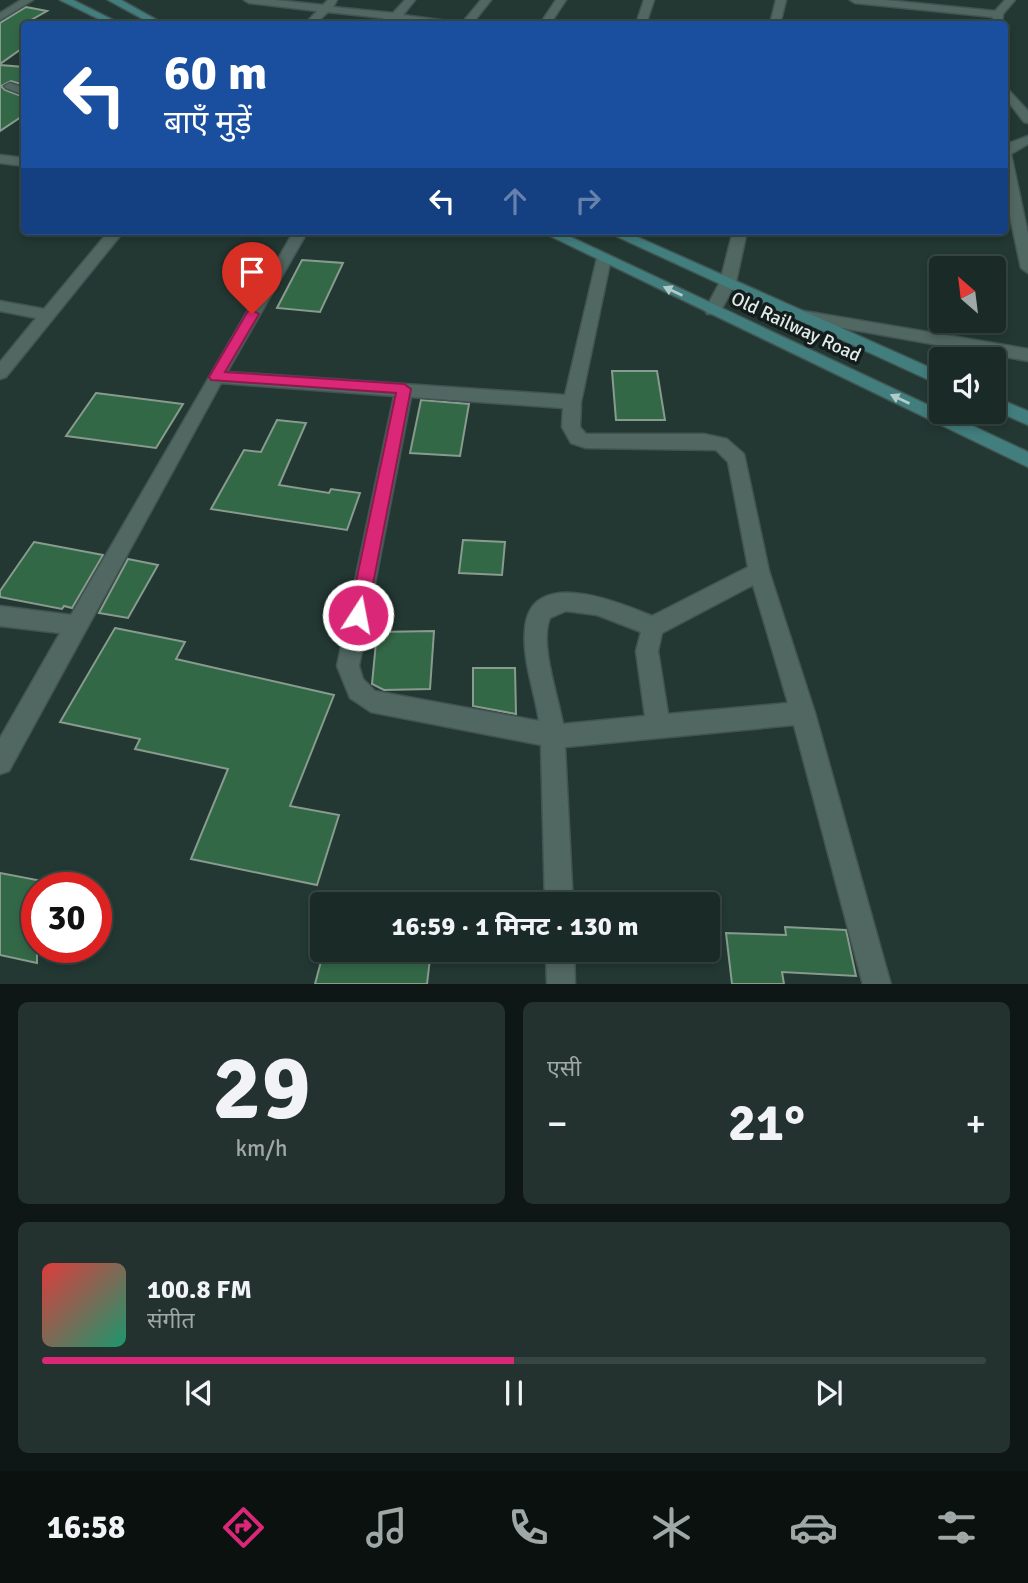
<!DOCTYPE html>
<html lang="hi">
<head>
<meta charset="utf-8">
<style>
	body { margin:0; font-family:Signika,"Noto Sans Devanagari",sans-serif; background:#23322e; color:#f1f3f6; height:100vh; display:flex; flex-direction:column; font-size:26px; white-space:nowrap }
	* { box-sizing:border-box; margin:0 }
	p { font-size:23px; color:#9fa7a7 }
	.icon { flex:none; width:38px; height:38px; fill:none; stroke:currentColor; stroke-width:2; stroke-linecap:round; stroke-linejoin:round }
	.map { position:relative; height:984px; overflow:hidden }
	.sheet { display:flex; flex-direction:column; gap:18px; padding:18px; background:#0e1715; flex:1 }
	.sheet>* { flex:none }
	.guide { position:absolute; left:21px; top:21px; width:987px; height:214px; border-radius:7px; box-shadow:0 4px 10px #0003,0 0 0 2px #384643; background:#1a4fa0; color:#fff; overflow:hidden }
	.needle { width:46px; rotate:332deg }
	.fabs { position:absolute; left:929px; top:256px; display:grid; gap:14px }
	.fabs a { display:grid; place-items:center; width:77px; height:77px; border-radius:7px; background:#1a2a26; box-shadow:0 4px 10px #0003,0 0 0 2px #384643; font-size:35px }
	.speed { position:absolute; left:21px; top:872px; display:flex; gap:14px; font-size:35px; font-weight:700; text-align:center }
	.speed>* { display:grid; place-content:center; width:91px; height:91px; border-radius:50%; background:#1a2a26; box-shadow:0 4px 10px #0003,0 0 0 2px #384643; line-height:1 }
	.speed .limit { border:10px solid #d22; background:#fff; color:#111 }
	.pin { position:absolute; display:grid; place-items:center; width:60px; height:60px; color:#fff; margin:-72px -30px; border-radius:50% 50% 50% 0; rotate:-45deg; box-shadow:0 0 7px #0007 }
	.pin .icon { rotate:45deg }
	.me { position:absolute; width:77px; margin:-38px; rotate:11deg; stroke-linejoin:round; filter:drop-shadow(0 0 5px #0008) }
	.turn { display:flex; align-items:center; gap:24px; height:147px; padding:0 28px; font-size:32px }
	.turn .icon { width:91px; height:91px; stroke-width:2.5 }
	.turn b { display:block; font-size:49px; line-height:60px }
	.lanes { display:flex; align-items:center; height:66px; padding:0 28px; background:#0003; justify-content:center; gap:35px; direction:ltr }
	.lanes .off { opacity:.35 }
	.big { font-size:52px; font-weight:700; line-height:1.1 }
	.sheet .widget { flex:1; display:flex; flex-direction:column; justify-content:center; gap:10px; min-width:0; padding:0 24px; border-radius:10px; background:#23322e }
	.sheet .dial { align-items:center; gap:0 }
	.dial b { font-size:91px; line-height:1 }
	.song { display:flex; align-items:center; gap:21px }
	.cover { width:84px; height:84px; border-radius:10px; background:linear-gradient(135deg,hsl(0 70% 55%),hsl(160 70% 35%)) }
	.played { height:7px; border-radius:4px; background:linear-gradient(90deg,#db2777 50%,#384643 50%) }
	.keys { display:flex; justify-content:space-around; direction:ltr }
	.heat { display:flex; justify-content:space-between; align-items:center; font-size:38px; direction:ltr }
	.sheet .tiles { flex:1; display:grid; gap:18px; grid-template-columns:1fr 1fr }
	.widget:last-child { grid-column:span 2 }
	.trip { position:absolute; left:310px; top:892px; width:410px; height:70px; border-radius:7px; background:#1a2a26; box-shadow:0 4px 10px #0003,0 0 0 2px #384643; font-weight:700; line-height:70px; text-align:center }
	.menu { display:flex; height:112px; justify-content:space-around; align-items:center; background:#0a110f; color:#9fa7a7 }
	.menu .icon { width:49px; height:49px }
	.menu .on { color:#db2777 }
	.menu b { font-size:32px; color:#f1f3f6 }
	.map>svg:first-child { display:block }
</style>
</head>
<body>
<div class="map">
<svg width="1028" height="985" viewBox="0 0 1028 985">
	<rect width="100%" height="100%" fill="#233833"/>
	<path fill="#336847" stroke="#889b8e" stroke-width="2" d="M26,7l21,4 -23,13v23l-24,17v-41z
		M0,65l24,2v18l-13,-4 -10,5 4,4 19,7v18l-24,16z
		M302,260l41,3 -23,49 -43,-4z
		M612,371h45l8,49h-49z
		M96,393l87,11 -27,44 -90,-12z
		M421,400l48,4 -9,52 -50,-3z
		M277,420l29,3 -27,62 50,8 2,-4 29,4 -13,37 -136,-21 33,-59 17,2z
		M463,540l42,2 -3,33 -43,-2z
		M34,542l69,13 -31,53 -8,-2 -2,3 -62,-12v-6z
		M128,559l30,6 -30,53 -29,-5z
		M115,628l70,14 -9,17 158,36 -44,111 49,9 -22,70 -126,-26 37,-90 -93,-20 5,-10 -80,-17z
		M434,631l-4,58 -46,1 -12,-6 5,-52z
		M473,668h42l1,46 -43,-8z
		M0,873l37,7v83l-37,-8z
		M785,927l61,3 10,46 -74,-4 2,12h-52l-6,-51 60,2z
		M324,950h107l-4,34h-112z"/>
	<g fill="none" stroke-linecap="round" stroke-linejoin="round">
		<g stroke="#425451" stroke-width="3">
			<path id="minor" d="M21,0h12l-33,20v-7z
				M244,0h31l48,5 5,-5h9l-4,7 60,6 12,-13h10l-12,15 59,8 19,-23h10l-19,24c-24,0 -48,-3 -72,-4 -6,0 -11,3 -17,2v-4l-55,-6 -13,12h-10l12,-13 -68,-8z
				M556,0h10l-16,24h-10z
				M644,0h10l-8,24h-10z
				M776,0h10l-6,24h-10z
				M850,0h35l110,11 10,-11h10l-12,14 -1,10h-10l1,-7 -138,-14z
				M10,83l14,5v7l-18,-7 -2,-2z
				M1004,85l24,26v12l-4,-1 -20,-26z
				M1028,136v8l-17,10 17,80v39l-7,-5 -17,-80v-43z
				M0,155l24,3v8l-24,-3z
				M109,231h15l-118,146 -6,2v-17l36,-44 -36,-7v-10l44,8z
				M294,231h14l-81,141 338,23 32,-137 2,-3h10l2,3 -30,144 -1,25 6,7h118l23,5 17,15 25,117 46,142 76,272h-28l-69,-260 -229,22 8,158h-28l-4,-160 -170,-33 -21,-14 -13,-32 57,-270 -173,-13 -212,388 -9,3v-36l60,-105 -60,-7v-20l71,9zM411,397l152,11 -1,19 9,16 15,5 130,2 12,12 20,105 -96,49c-33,-14 -123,-51 -127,14 -3,30 10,62 14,91l-164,-30 -12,-12 -4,-13zM753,585l35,118 -120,11 -10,-63 4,-18zM566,611l31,4 44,17 -5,19 9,65 -82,8c-5,-29 -24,-80 -13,-106z
				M733,231h14l-11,51 -17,32h-12l-2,-4 15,-28z
				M798,310l230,39v12l-236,-42 -2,-4z
				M546,950h28l1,35h-28z"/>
		</g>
		<g stroke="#425451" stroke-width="3">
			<path id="secondary" d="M60,0h13l48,24h-12z
				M108,0h13l43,24h-12z
				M540,231h18l470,221v15z
				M605,231h19l318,142v13z
				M994,397l34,14v14l-34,-15z"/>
		</g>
		<use href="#minor" fill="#516762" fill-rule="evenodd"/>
		<use href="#secondary" fill="#417e7d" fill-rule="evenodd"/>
	</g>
	<defs><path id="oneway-solid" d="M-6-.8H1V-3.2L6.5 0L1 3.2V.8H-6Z" transform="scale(1.75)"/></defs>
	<g fill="#b0cbc9">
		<use href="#oneway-solid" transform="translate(673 291) rotate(-155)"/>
		<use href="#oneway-solid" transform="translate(900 399) rotate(-155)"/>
	</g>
	<path fill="#db2777" stroke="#8e194d" stroke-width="2" d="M252,310l7,4 -34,58 179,12 7,5 -44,226 -2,6 -7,2 -6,-2 -3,-6 47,-222 -185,-13 -2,-3 39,-66z"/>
	<g text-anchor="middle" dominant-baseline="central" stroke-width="7" stroke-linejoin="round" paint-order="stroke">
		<g font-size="19" fill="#e0ece9" stroke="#141d1b">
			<text transform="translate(796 327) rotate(25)">Old Railway Road</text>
		</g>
	</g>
</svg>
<div class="fabs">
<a><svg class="needle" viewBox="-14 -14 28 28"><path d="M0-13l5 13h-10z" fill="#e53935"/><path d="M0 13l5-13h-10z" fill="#9fa7a7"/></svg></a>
<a><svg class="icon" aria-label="sound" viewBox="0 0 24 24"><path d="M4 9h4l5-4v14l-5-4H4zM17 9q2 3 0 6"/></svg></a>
</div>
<div class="speed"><div class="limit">30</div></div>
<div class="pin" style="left:252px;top:314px;background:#d93025"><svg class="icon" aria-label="arrive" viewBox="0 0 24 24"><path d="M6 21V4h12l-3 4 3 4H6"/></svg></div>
<svg class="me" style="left:358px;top:615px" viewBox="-20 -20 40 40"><circle r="17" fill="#db2777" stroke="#fff" stroke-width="3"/><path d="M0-11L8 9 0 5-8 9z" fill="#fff"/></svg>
<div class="trip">16:59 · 1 मिनट · 130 m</div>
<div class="guide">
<div class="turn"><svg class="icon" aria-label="left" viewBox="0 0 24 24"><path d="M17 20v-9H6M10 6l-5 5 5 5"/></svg><div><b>60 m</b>बाएँ मुड़ें</div></div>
<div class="lanes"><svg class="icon" aria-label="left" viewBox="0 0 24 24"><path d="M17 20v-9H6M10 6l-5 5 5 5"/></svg><svg class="icon off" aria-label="ahead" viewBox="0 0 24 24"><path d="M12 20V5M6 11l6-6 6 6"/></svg><svg class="icon off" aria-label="right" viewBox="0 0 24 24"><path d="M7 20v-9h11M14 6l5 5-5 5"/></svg></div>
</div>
</div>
<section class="sheet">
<div class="tiles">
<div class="widget dial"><b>29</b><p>km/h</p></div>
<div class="widget"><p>एसी</p>
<div class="heat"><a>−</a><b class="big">21°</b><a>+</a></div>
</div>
<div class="widget">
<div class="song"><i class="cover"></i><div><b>100.8 FM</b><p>संगीत</p></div></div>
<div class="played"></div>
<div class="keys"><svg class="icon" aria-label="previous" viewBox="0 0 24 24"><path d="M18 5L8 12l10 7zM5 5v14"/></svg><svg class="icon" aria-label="pause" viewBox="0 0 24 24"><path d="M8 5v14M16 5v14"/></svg><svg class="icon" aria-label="next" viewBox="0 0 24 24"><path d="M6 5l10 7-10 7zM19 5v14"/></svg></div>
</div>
</div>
</section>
<nav class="menu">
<b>16:58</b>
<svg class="icon on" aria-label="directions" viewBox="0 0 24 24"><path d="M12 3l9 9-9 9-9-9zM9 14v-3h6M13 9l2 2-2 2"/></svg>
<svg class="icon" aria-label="music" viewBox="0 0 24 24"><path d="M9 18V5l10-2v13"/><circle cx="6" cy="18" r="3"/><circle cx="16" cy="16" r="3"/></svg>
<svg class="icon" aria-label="phone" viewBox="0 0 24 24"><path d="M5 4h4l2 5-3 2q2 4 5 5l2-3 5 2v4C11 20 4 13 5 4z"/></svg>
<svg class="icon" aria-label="climate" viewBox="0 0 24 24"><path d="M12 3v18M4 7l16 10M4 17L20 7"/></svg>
<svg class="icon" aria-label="car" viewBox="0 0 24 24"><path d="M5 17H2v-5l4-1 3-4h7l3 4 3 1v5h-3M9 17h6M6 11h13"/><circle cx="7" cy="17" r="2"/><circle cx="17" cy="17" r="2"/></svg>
<svg class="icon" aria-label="filters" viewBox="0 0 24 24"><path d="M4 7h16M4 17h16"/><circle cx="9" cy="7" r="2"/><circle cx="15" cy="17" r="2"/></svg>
</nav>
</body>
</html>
